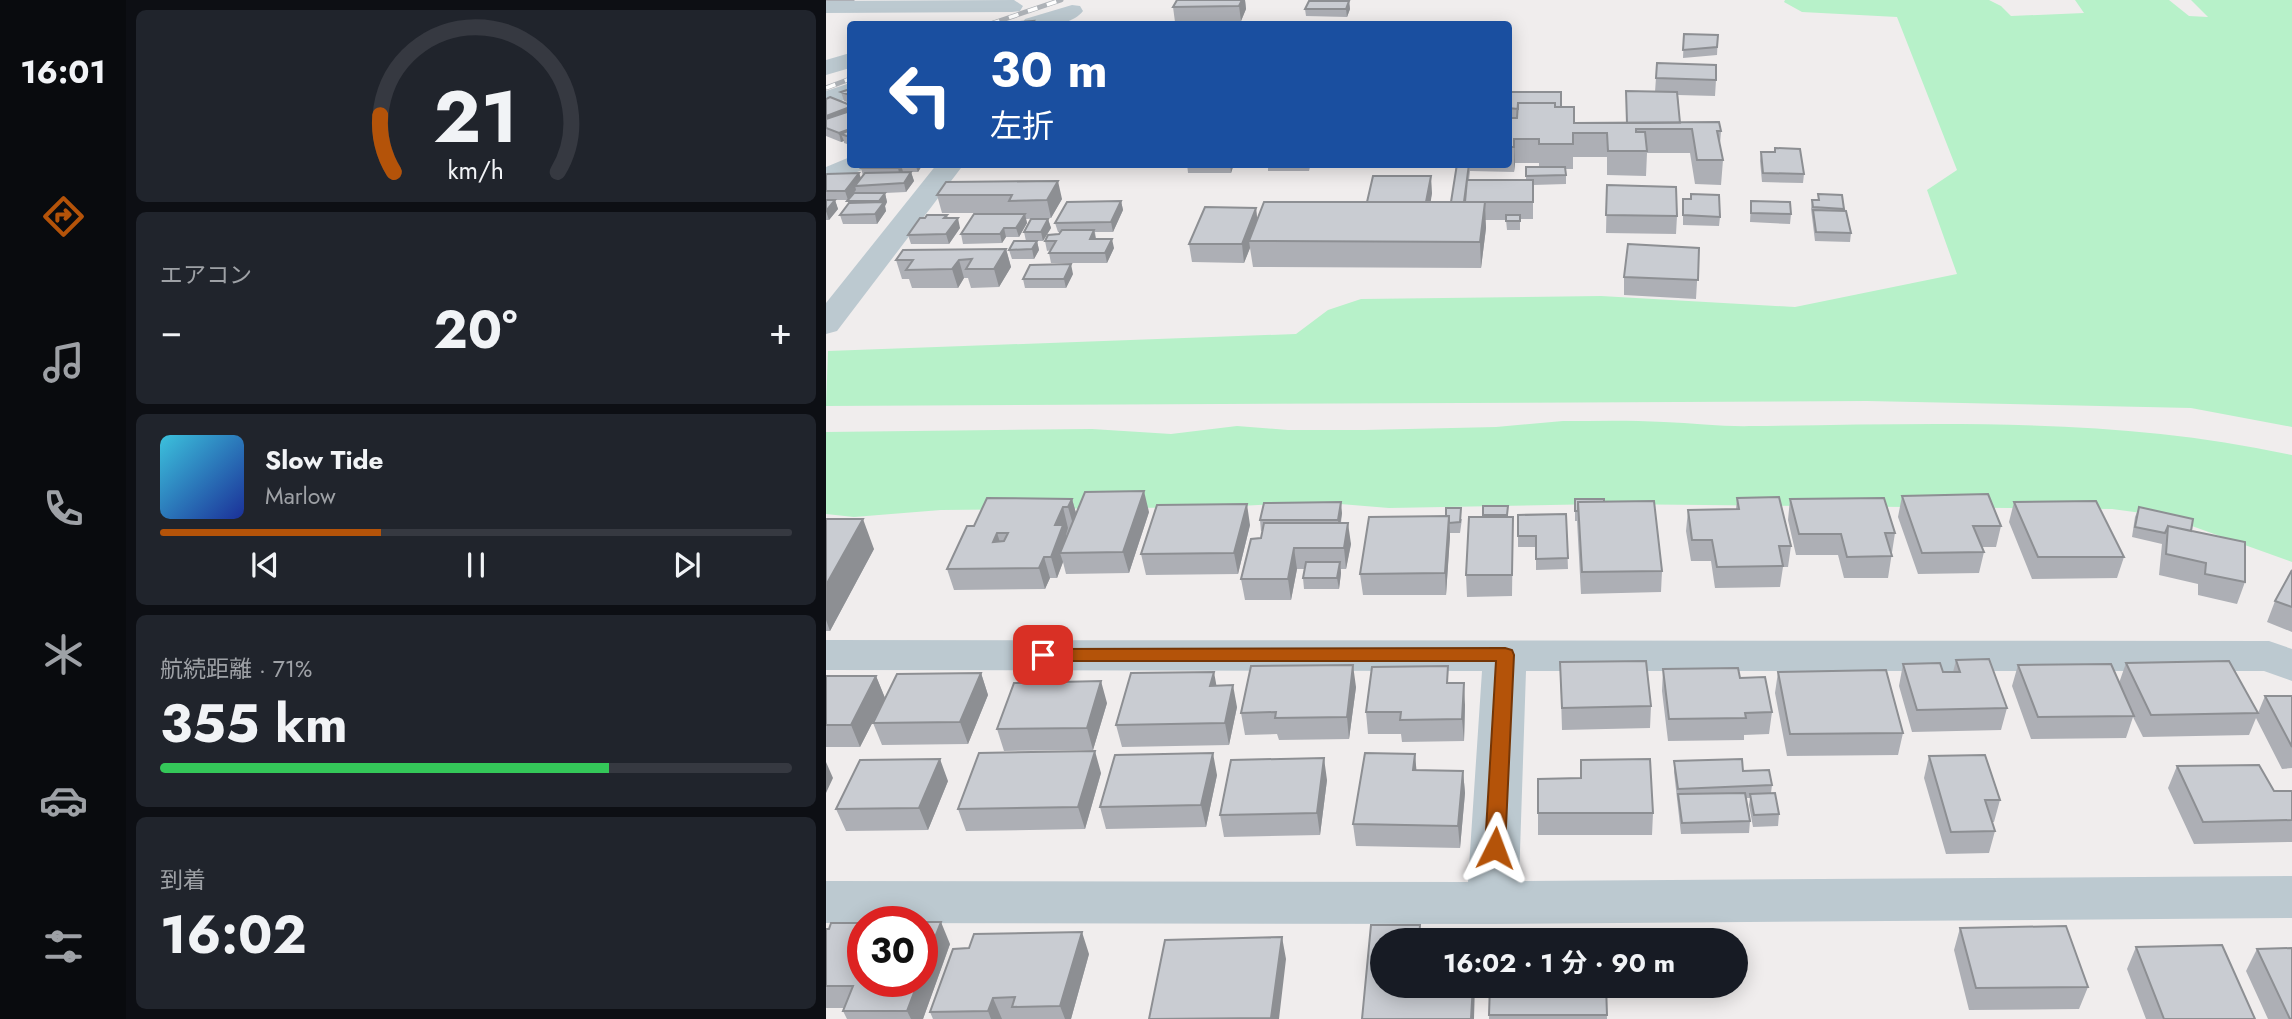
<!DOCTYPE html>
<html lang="ja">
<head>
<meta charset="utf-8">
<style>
	body { margin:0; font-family:Jost,"Noto Sans JP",sans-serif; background:#20242c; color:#f1f3f6; height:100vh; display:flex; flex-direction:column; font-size:26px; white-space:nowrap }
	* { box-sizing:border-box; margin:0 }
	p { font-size:23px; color:#9ea1a6 }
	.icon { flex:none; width:38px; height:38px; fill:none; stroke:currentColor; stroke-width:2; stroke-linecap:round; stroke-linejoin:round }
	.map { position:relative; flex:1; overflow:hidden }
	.details { display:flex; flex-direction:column; gap:10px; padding:10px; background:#0d0f14; width:700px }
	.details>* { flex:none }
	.banner { position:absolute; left:21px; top:21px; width:665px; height:147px; border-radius:7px; box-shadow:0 4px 18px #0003; background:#1a4fa0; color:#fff; overflow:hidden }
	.speed { position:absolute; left:21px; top:906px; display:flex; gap:14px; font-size:35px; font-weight:700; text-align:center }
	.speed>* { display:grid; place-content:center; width:91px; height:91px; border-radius:50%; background:#171b24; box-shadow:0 4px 18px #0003; line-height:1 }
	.speed .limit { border:10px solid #d22; background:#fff; color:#111 }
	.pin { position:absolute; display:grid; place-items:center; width:60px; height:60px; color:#fff; margin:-30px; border-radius:14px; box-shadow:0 4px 10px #0006 }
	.me { position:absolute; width:77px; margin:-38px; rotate:3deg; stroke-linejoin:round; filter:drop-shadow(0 0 5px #0008) }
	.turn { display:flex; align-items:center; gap:24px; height:147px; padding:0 28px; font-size:32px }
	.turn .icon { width:91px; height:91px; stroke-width:2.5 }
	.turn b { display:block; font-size:49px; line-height:60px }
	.big { font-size:52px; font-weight:700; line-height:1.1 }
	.details .tile { flex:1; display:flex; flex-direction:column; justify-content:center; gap:10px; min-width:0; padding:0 24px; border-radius:10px; background:#20242c }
	.details .dial { align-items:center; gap:0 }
	.dial svg { height:182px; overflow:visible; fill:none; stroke:#363941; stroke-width:7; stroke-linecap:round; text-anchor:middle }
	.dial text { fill:#f1f3f6; stroke:none }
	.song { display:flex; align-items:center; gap:21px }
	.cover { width:84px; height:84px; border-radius:10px; background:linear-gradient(135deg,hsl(190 70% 55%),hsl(230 70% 35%)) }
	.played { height:7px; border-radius:4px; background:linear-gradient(90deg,#b45309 35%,#363941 35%) }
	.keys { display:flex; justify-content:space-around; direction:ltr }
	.heat { display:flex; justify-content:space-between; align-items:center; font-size:38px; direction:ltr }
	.charge { height:10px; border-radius:5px; background:linear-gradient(90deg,#34c759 71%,#363941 0) }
	.trip { position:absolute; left:544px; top:928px; width:378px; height:70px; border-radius:35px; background:#171b24; box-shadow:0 4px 18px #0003; font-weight:700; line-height:70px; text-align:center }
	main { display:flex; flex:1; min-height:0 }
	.tab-bar { display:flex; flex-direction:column; width:126px; justify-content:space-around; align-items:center; background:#090b0e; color:#9ea1a6 }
	.tab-bar .icon { width:49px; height:49px }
	.tab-bar .active { color:#b45309 }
	.tab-bar b { font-size:32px; color:#f1f3f6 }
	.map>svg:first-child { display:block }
</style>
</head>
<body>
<main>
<nav class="tab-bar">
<b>16:01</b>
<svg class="icon active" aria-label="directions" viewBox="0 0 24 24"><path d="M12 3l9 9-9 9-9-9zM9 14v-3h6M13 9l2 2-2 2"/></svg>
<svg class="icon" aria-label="music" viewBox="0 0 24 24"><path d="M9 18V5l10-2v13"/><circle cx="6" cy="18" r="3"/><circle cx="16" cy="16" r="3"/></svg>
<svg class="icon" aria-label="phone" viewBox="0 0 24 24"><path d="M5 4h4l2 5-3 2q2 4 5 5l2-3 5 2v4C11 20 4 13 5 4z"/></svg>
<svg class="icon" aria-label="climate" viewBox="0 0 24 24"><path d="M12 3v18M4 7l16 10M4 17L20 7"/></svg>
<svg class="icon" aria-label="car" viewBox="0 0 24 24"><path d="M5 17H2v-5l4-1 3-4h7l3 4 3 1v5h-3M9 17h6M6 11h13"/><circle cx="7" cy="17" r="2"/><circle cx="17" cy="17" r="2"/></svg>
<svg class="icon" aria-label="filters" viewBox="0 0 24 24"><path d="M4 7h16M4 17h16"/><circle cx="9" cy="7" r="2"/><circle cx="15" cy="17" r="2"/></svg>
</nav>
<section class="details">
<div class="tile dial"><svg viewBox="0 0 100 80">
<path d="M14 69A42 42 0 1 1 86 69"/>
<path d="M14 69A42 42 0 0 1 8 44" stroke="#b45309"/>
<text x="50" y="56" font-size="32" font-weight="700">21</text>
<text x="50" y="72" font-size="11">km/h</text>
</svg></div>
<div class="tile"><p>エアコン</p>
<div class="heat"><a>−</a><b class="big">20°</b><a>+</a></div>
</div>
<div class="tile">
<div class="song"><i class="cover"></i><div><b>Slow Tide</b><p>Marlow</p></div></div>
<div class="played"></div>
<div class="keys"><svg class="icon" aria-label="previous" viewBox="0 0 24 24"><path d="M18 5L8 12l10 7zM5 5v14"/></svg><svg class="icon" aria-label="pause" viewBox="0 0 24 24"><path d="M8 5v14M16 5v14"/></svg><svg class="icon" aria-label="next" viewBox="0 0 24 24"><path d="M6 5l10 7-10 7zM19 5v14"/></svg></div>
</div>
<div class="tile"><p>航続距離 · 71%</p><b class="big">355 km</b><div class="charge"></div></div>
<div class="tile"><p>到着</p><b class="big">16:02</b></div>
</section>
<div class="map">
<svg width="1466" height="1019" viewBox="0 0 1466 1019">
	<rect width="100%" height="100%" fill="#f0eded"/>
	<path fill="#b7f1c9" d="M959,0h204l12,6 10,10 73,-3 -9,-13h94l20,16 19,1 -17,-17h101v427l-101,-19 -324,-7 -1041,5 2,-55 468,-17 32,-24 33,-11 240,-3 194,11 162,-33 -30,-84 30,-20 -60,-153 -95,-5 -18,-10z
		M737,421c33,0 67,-1 101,1 30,1 60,5 90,4 179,-2 361,-10 538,29v107l-128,-46 -52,-7 -509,-5 -214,4 -73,-6 -95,5 -280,3 -87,7 -28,-3v-82l266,-3 79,5 66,-8 51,4h76l132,-3z"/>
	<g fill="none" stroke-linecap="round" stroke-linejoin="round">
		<path fill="#bcc9d0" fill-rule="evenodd" d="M188,0l9,6 -3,5 -8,1 -186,1v-12z
			M246,5l8,1 3,5c-12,16 -44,15 -61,13l3,-5z
			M24,53v15l-24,7v-15z
			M24,83v15l-24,8v-15z
			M24,157v7h16l-4,6 -36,15v-18z
			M111,164h27l-127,167 -11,3v-31z
			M0,640l1443,1 23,8v32l-28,-10h-738l-7,210 773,-5v42l-800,6 -666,-1v-42l642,1 14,-211 -656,-1z"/>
		<g stroke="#afb3b8" stroke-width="5">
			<path id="rail" d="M164,24l71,-24
				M0,88l24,-9"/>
		</g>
		<use href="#rail" stroke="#fff" stroke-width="3.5" stroke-dasharray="10" stroke-linecap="butt"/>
	</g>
	<path fill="#adafb5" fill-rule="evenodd" d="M0,0h29l-1,1h-28z
		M419,0l1,9 -5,12 -66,1 -2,-15z
		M523,1l1,8 -3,8 -41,-1 -1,-7z
		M858,34l34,1 -1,20 -34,3z
		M831,63l59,17 -1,16 -37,-1 2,28 41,8 -1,13 3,16 -2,25 -26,-1 -5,-31h-43l-1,23 -39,-1v-18h-34v12h-7v15l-33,1v34h-13v11h-13l-1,-10h-21l1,8 -5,40 -228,-1 -3,-19 -6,15 -52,-1 -3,-18 67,-36 1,11 110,-17 65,-9 -2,9h21l5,-35h-146l-1,4h-41v-7h240v-72l53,15 13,16h52v-32l29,1zM689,163h24v4h-13v13h-57l1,-9 44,1z
		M24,89v14l-6,-2 -3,-9z
		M0,99l24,6v40l-6,-2v-2l-3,1 -15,-6z
		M949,148l29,26 -1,9 -41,-1 -2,-21 1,-9h13z
		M38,164h59l-5,8h-7l3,9 -8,11 -21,1 2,9 -2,4 1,5 -9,13h-34l-3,-9 8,-11v-4h-13l3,9 -9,11h-3v-45l33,-2 2,5 2,-2 -2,-8z
		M361,164h47l-3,9h-43z
		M120,182l116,17 -11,19 -25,1 1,4 -8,14h-13l-4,6 -39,1 -2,-10 51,-20 -1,-1h-69l-5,-18z
		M781,185l70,31 -1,18 -70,-1z
		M992,194l26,15 7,24 -1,9 -35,-1 -4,-32 1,-9h6z
		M857,199h7l30,18 -1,9 -36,-1z
		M295,201l2,9 -10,22h-18l1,7 18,9 -7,15h-56l-2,-10 2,-3 -4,1 -2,-10 14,-7 1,-2h-2l-3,-9z
		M925,201l40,13 -1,10 -40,-2z
		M121,215l1,3 12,10 -11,16h-38l-3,-9 17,-17z
		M222,219l3,9 -8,13h-6l2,9 -5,9h-22l-3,-9 17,-9 -2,-9z
		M873,248l-3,51 -72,-4v-18z
		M180,249l5,18 -12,20 -28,1 -3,-10h-4l-6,10h-46l-3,-9h-7l-6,-19z
		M247,274l-7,14h-41l-2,-9z
		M1076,496l99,30 -5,21h-14l2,5 -5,21 -61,1 -20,-57z
		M911,498l54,48 -3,21h-5l-3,20 -65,1 -4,-27h-20l-5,-30 2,-21 48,-1z
		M246,499l4,14 73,-1 -20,61 -63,1 -3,-12 -6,16h-7l-5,11 -91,1 -7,-21 27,-43z
		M749,499l29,3 58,69 -1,21 -80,2 -4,-73h-2z
		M964,499l105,34 -7,45h-44l-6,-23h-42l-8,-35z
		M1188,502l110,55 -7,21 -85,1 -23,-57z
		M657,506h25v11h5l-1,79 -45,1 -1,-22 17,-58z
		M1313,507l52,24 54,51 -8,22 -39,-9v-11l-39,-9 3,-31 -30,-7 3,-20z
		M516,513l-1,10 10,21 -5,25h-5v4l-2,16h-35l-1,-11 2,-9h-8l-6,31h-46l-4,-21 20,-41 2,-7h-2l-1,-11z
		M740,514l2,55 -32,1v-23h-18v-11z
		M543,517l93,2 -2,14h-10l-4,62h-83l-3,-21z
		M0,519l48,30 -44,82h-4z
		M424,525l-12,49 -92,1 -5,-21z
		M1466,570v62l-25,-10 8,-21z
		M1130,660l51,48 -6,22 -89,2 -13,-46 4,-22 40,8h10z
		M734,662l91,44 -1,22 -88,2z
		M1300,663l132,50 7,-17h27v72l-10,1 -26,-51 -7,17 -106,2 -10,-20 -7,21 -95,1 -19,-53 6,-21 101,18z
		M837,669l77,9 32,34 -3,22 -25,1v5l-76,1 -6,-50z
		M952,672l125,61 -5,22 -111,1 -12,-63z
		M155,673l7,22 -20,49 -86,1 -9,-22z
		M0,676h50l9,22 -25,49h-34z
		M623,683l16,22 -1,36 -62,1 -1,-8h-33l-2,-22z
		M530,687l-7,52 -70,1 -2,-6 -32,1 -4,-22z
		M281,703l-14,47 -89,1 -7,-22z
		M411,707l-8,38 -107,2 -6,-22z
		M589,754l1,16 47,1 2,22 -5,55 -104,-2 -3,-22z
		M1103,756l71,44 -6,22h-2l3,9 -6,22 -43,1 -22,-76z
		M755,760l72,53 -1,22h-114v-22l43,-35z
		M848,761l69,10 29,14 -1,8 8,21 -1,12 -25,1 -4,-22 1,-7h-4l4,23 -1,12 -68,1 -7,-62z
		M1351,766l97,25h18v51l-98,2 -26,-56z
		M275,773l-16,56 -119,2 -8,-22z
		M391,775l-11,52 -100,2 -6,-22z
		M501,780l-7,55 -96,2 -4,-22z
		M122,781l-20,49 -82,1 -10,-22z
		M1134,928l128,59 -9,22 -110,1 -15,-60z
		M0,929l124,15 -27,75h-76l-4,-8 1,-3h-18z
		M1310,947l119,72h-109l-19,-50z
		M1431,949l35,70h-24l-22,-48z
		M263,954l-18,65h-138l-3,-7z
		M664,985h116l1,34h-118z"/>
	<path fill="#8d8f93" d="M416,0h3l1,9 -5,12 -2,-15z
		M523,1l1,8 -3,8 -1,-8z
		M24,107v10l-24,9v-10z
		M24,129v8l-9,-3 3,7 -3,1 -2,-9z
		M688,139l1,24 -1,9z
		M74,164h1l2,8 -3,5 -2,-9z
		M89,164h8l-5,8z
		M404,164h4l-3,9z
		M85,172l3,9 -8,11 -2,-9z
		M33,173l3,9 -7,4 1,4 -8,10 -3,-9z
		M605,176l1,17 -4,27 -2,-18z
		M232,181l4,18 -11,19 -4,-18z
		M59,193l2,9 -2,4 1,5 -9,13 -2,-10 5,-7 -1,-6z
		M9,200l3,9 -9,11 -3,-9z
		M295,201l2,9 -10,22 -2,-10z
		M659,202l1,26 -5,40 -1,-26z
		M430,208l2,18 -9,15 1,7 -6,15 -2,-19z
		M199,214l2,9 -8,14 -3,-9z
		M132,218l2,10 -11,16 -3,-10z
		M222,219l3,9 -8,13 -2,-9z
		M178,228l2,9 -4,6 -2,-9z
		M268,230l2,10 -6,-1z
		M286,239l2,9 -7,15 -2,-10z
		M211,241l2,9 -5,9 -2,-10z
		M180,249l5,18 -12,20 -5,-18z
		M133,260l5,18 -6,10 -6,-19z
		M245,264l2,10 -7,14 -2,-9z
		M318,491l5,21 -20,61 -6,-21z
		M246,499l6,21 -4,8 -6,-21z
		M515,502l1,11 -3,18 -1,-11z
		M421,504l3,21 -12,49 -4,-21z
		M237,507l5,21 -2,7 3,11 -9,7 3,9 -6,16 -6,-21 4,-32z
		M623,516l1,21 -4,58 -1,-22z
		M37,519l11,30 -44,82 -4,-11v-35z
		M522,523l3,21 -5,25 -2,-21z
		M171,533l7,21 -11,-12z
		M468,548l3,21 -6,31 -3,-21z
		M218,557l6,21 -5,11 -6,-21z
		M514,562l1,11 -2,16 -2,-11z
		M527,665l3,22 -7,52 -2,-22z
		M388,672l4,22 -8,-8z
		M155,673l7,22 -20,49 -8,-22z
		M50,676l9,22 -25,49 -9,-22z
		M275,681l6,22 -14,47 -6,-22z
		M638,683l1,22 -1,36 -2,-22z
		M407,685l4,22 -8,38 -4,-22z
		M269,751l6,22 -16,56 -7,-22z
		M387,753l4,22 -11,52 -5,-22z
		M589,754l2,22 -4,-6z
		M498,758l3,22 -7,55 -3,-22z
		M114,759l8,22 -20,49 -9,-22z
		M0,762l7,16 -7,15z
		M637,771l2,22 -5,55 -2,-22z
		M115,922l9,22 -27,75h-12l-4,-8 11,-29h4v-12z
		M256,932l7,22 -18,65h-6l-5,-13z
		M456,937l4,22 -7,60h-8z
		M647,985h2l-1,34h-3z
		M167,998l9,21h-11l-3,-8z"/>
	<path fill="#c9ccd2" stroke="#8d8f93" stroke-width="2" fill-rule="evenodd" d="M351,0h65l-3,6 -66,1z
		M483,1h40l-3,8h-41z
		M208,21l-2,3h-14l2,-2z
		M858,34l34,1 -1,12 -34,3z
		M831,63l59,2v15l-60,-2z
		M24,89v6l-9,-3z
		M800,91l51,1 3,31h-53z
		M682,92h53v15h-6v-4h-37v6l-10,-1z
		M4,97l20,8v2l-24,9v-17z
		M692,103h37v4h19v16l145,-1 2,9h-4l6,29h-26l-5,-31h-56v3h9l2,19h-39l-1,-18h-34v11h-34v-5h-25v8h-6v-29h9z
		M24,111v18l-11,4 -13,-5v-9z
		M24,130v7l-9,-3z
		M949,148l25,1 4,25 -41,-1 -2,-21h14z
		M38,164h36l-2,4h-37z
		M631,164h12l-5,38h-13z
		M700,167h39l1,8 -40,1z
		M85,172l-7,11 -49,3 10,-13z
		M33,173l-14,18h-19v-16l1,-1z
		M547,176h58l-5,26h-59z
		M641,180h66v22h-68z
		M232,181l-11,19 -38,1 3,-6h-75l9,-13z
		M781,185l69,2 1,29 -71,-1z
		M28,193h31l-6,8h-32z
		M865,194l28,1 1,22 -37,-2v-16h8z
		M992,194l24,1 2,14 -31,-2 -1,-7h7z
		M0,200h9l-9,11z
		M295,201l-10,21 -56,1 12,-21z
		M925,201l39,1 1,12 -40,-1z
		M58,202l-9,12 -35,1 9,-12z
		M438,202h221l-5,40 -231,-1z
		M379,207l51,1 -14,36h-53z
		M987,210l33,1 5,22 -35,-1z
		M148,214h51l-9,14h-12l-4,6h-39z
		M101,215h20l-3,3h14l-12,16 -38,1 12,-17h5z
		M680,215h14v6h-14z
		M205,219h17l-7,13h-17z
		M236,230h32l-4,9h22l-7,14h-56l7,-12h-11l3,-6 11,-1z
		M188,241h23l-5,8 -23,1z
		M802,244l71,4 -1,32 -74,-3z
		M180,249l-12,20h-28l6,-10 -13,1 -7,9 -46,1 7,-10h-17l7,-10z
		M245,264l-7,15h-41l7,-14z
		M318,491l-21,61 -63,1 25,-61z
		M1162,494l13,32h-28l11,26 -62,1 -20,-57z
		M953,497l12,49h-12l4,20 -66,1 -5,-27h-20l-4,-30 51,-1 -2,-11z
		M161,498l85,1 -4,8h-5l-8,18h8l-12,32h-7l-5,11 -92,1 20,-43h7zM171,533h11l-4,8 -11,1z
		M1058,498l11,35h-10l7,23 -45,1 -6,-23h-42l-9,-35z
		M749,499h29v3h-26v9h-3z
		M828,501l8,70 -80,1 -4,-70z
		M1270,501l28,56h-86l-24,-55z
		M515,502l-3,18h-78l4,-17z
		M421,504l-13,49 -93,1 16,-49z
		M657,506h25l-1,9h-24z
		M1313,507l54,12 -2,12 -23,-5 -3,7 -30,-6z
		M620,508h15l-1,14 -11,1v-7h-3z
		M740,514l2,44 -32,1v-23h-18v-21z
		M623,516l-4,57 -85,1 9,-57z
		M643,517h44l-1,58h-46z
		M0,519h37l-37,66z
		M438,523h84l-4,25h-50l-6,31h-47l10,-40 10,-1z
		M1342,526l77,16v40l-40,-8 1,-11 -40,-9z
		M480,562h34l-3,16h-34z
		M1466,570v37l-17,-6z
		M1163,659l18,49 -90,2 -14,-46 37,-1 3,9h17l-4,-12z
		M820,661l5,45 -89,2 -2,-46z
		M1403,661l29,52 -107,2 -25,-52z
		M1285,664l23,52 -96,1 -20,-52z
		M527,665l-6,52 -72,1 1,-6 -35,1 10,-47z
		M622,666l-1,17h17l-2,36 -62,1 1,-8h-35l6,-45z
		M912,668l2,10 25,-1 7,35 -27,1 1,5 -77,1 -6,-50z
		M1060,670l17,63 -113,1 -12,-62z
		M388,672l-4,14 23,-1 -8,38 -109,2 15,-52z
		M155,673l-21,49 -87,1 24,-49z
		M0,676h50l-25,49h-25z
		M275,681l-14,47 -90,1 17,-46z
		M1439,696h27v51z
		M269,751l-17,56 -120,2 21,-56z
		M387,753l-12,52 -101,2 15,-52z
		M539,753l50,1 -2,16 50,1 -5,55 -105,-2z
		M1159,755l15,45h-15l10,31 -44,1 -22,-76z
		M498,758l-7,55 -97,2 11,-55z
		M114,759l-21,49 -83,1 24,-49z
		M824,759l3,54h-115v-34l43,-1v-18z
		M916,759l1,12 26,-1 3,15 -94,4 -4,-28z
		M1433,765l15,26h18v29l-89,2 -26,-56z
		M919,793l5,28 -68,2 -4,-29z
		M949,793l4,21 -25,1 -4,-21z
		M91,922h24l-19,48v-48z
		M5,923h32v59h55l-11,29h-64l10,-25h-27v-57h3z
		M545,925h49l-1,15h-37v45h91l-2,34h-109z
		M1240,926l22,61 -112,1 -16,-60z
		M666,931h112l1,9h-113z
		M256,932l-22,74 -48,1 3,-10 -22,1 -5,13 -58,1 23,-63 16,-1 5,-14z
		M456,937l-11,81 -122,1 16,-79z
		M1396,945l33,74h-91l-28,-72z
		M1466,948v71h-2l-33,-70z
		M664,985h116l1,30h-118z"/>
	<path fill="#b45309" stroke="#753606" stroke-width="2" d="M679,648l7,2 2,5 -9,193 -3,6 -7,2 -7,-2 -3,-6 11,-187h-453l-6,-2 -3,-4 3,-5 6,-1z"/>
</svg>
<div class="speed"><div class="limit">30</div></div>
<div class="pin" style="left:217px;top:655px;background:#d93025"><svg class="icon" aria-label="arrive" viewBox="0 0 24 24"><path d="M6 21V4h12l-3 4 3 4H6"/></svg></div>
<svg class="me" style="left:669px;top:848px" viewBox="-20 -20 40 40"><path d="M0-17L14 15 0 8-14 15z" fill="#b45309" stroke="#fff" stroke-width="4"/></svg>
<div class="trip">16:02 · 1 分 · 90 m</div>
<div class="banner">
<div class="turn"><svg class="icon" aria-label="left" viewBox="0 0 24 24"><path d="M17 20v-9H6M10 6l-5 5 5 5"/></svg><div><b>30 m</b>左折</div></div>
</div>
</div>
</main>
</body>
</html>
